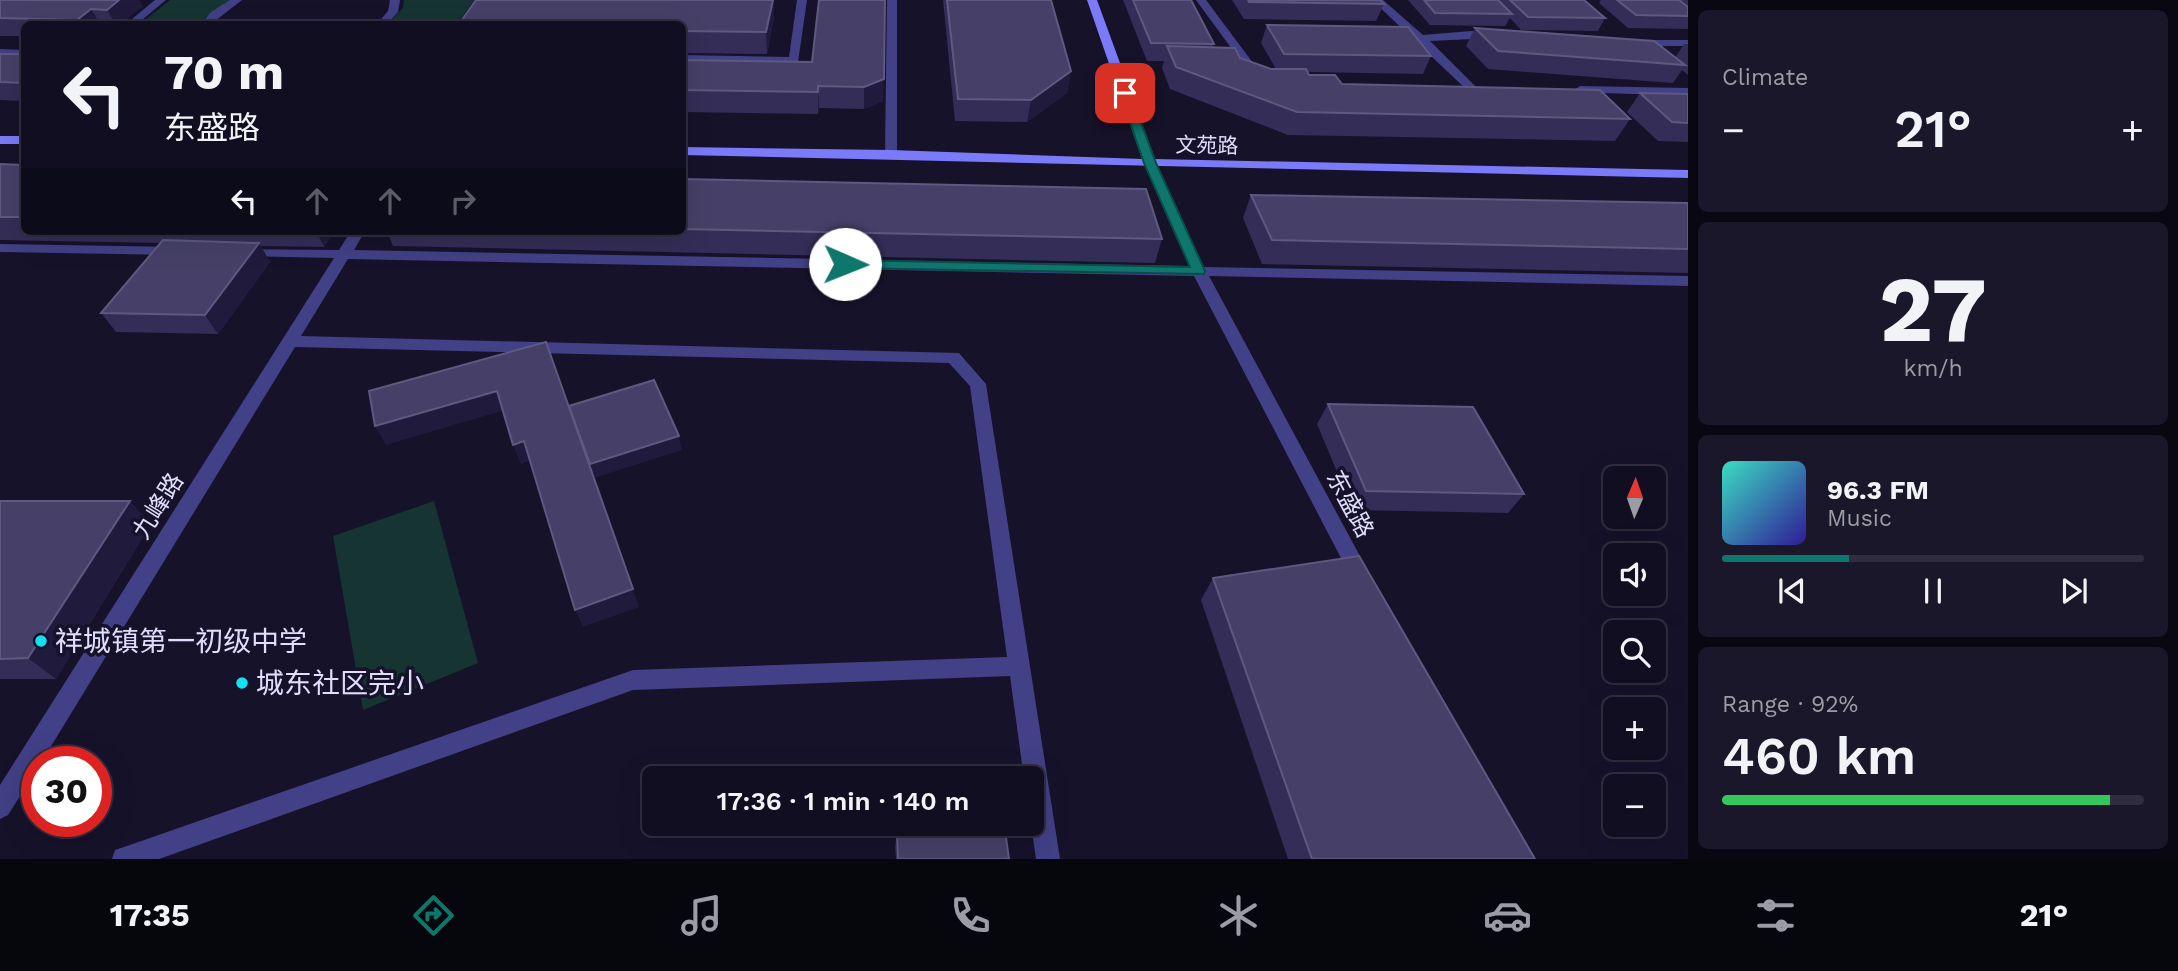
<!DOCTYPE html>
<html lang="en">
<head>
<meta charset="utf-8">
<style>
	body { margin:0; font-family:"Work Sans","Noto Sans SC",sans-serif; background:#191729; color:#f1f3f6; height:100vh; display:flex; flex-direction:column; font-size:26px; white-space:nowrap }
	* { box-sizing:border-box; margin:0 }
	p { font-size:23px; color:#9c9ca5 }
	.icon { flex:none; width:38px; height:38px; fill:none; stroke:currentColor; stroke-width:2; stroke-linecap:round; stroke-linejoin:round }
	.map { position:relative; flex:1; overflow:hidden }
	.drawer { display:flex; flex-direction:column; gap:10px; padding:10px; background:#090812; width:490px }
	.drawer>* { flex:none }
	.top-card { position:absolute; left:21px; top:21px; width:665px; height:214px; border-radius:10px; box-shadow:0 7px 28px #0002,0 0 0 2px #302e3e; background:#100e20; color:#f1f3f6; overflow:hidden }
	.needle { width:46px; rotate:2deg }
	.controls { position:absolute; left:1603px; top:466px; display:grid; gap:14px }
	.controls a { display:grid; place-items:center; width:63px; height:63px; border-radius:10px; background:#100e20; box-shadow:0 7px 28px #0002,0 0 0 2px #302e3e; font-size:35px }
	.speed { position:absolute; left:21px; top:746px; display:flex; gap:14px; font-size:35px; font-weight:700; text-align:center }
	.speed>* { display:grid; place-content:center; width:91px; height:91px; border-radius:50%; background:#100e20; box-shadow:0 7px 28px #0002,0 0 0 2px #302e3e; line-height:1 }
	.speed .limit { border:10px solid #d22; background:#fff; color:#111 }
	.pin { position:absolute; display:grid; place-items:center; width:60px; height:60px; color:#fff; margin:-30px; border-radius:14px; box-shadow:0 4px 10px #0006 }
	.me { position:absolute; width:77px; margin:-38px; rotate:91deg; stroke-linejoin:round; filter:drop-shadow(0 0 5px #0008) }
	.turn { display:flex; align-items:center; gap:24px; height:147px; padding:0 28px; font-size:32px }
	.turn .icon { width:91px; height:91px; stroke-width:2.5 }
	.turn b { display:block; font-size:49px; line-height:60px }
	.lanes { display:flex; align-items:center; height:66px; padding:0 28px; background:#0003; justify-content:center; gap:35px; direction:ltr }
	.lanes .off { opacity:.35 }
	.big { font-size:52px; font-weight:600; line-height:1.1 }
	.drawer .widget { flex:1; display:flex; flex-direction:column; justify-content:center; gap:10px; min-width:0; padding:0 24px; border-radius:10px; background:#191729 }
	.drawer .dial { align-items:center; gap:0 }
	.dial b { font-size:91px; line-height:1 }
	.song { display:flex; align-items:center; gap:21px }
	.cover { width:84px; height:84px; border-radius:10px; background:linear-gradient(135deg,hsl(170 70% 55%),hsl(250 70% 35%)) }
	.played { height:7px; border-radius:4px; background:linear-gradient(90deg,#0f766e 30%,#302e3e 30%) }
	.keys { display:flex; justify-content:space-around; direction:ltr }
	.heat { display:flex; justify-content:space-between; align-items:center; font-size:38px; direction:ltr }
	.charge { height:10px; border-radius:5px; background:linear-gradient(90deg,#34c759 92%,#302e3e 0) }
	.trip { position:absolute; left:642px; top:766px; width:402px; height:70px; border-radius:10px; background:#100e20; box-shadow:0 7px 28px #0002,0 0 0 2px #302e3e; font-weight:600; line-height:70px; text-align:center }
	.tabs { display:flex; height:112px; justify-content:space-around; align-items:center; background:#06060d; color:#9c9ca5 }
	.tabs .icon { width:49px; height:49px }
	.tabs .on { color:#0f766e }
	.tabs b { font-size:32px; color:#f1f3f6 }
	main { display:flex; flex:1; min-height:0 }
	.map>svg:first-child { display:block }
</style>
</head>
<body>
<main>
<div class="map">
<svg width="1688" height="859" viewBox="0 0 1688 859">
	<rect width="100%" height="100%" fill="#16122a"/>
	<path fill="#163432" d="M170,0h64l-19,10 -17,14h-58z
		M404,0h70l-17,24h-70l16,-16z
		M434,501l44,162 -115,47 -30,-174z"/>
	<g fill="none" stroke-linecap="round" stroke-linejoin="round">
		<path fill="#424086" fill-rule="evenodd" d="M155,0h11l-29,24h-11z
			M230,0h12l-31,24h-10l10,-12z
			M390,0h10l-2,12 -11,12h-10l11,-13z
			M797,0h10l-9,62 -116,-1v-6l107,2z
			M887,0h10v154l-6,4 -6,-4z
			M1196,0h10l50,67 11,5v4l-19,-5z
			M1372,0h11l40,35 48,-4 27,2 1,2 -5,3 -64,3 46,46v4h-8z
			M1688,40v6h-54l-5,-3 5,-3z
			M0,49l24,1v6l-24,-1z
			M1580,86l108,2v8l-112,-4 -2,-2z"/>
		<path fill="#424086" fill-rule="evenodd" d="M1150,159l6,4 48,104 484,9v10l-479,-10 159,295 3,6 -3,6 -7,3 -7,-3 -160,-307 -846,-17 -47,77 658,17 27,31 74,475h-24l-5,-35 1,-45h-8l-14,-103 -377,14 -474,169h-47l3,-9 9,-3 509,-177 374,-13 -37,-271 -21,-23 -654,-16 -253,414h-5v8l-29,46 -8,4v-34l334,-527 -93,-2 -7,-4 2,-3 103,1 12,-19h14l-11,19 836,16 -46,-103z
			M0,244l178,3 7,4 -7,4 -178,-3z"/>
		<path fill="#7b7af8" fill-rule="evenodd" d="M1087,0h10l58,159 533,11v8l-1006,-23v-8l209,3 251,9z
			M0,136h24v8h-24z"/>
	</g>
	<path fill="#342d57" d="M0,0l143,6 -23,18h-96v12h-24z
		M819,0l64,101 -19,8 -45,-1 -1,6 -136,-2v-52l130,2z
		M943,0h108l20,71 -4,22 -40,29 -72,-1z
		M1123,0h68l23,44 -1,3 27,11 31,11h5l-15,-26 6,-18 164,31 -8,18 -115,-2 1,3 33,9 288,35 -15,22 -327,-6 -118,-46 -8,-21 2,-7h-17z
		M1232,0h148l4,4 -8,17 -132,-2z
		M1408,0h176l21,18 -7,13 -77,-1 -11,-12 -5,8 -75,-1z
		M1601,0h87v29l-60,-1 -29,-25z
		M774,17l-7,37 -85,-1v-29z
		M1475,28l200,30 9,-14h4v31l-6,-5 -9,13 -185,-14 -22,-23z
		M0,54h24v47l-24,-1z
		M1640,93l48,1v48l-30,-1 -31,-29z
		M0,164l24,1v66h311l-11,16 -63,-1 9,16 -52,72 -102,-2 -15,-19 60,-70 -161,-3z
		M682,179l480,60 -7,24 -762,-17 -6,-15h295z
		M1251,195l437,8v70l-426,-9 -19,-46z
		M1328,404l196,90 -16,19 -155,-3 -36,-86z
		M0,501l151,23 -95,155h-56z
		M1213,578l322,281h-247l-87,-259z
		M897,833l112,26h-113l-1,-12z"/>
	<path fill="#201a3d" d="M119,0h20l4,6 -23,18h-4l-9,-14z
		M773,0h1v17l-7,37 -1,-22z
		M91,9l9,15h-20l-3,-4z
		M1071,71l-4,22 -40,29 4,-22z
		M884,79l-1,22 -19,8v-22z
		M818,86l1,22 -1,6z
		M316,231h19l-11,16z
		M259,243l11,19 -52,72 -13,-19z
		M497,391l8,19 -119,35 -11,-19z
		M679,436l3,14 -88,28 -4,-14z
		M524,441l8,19 -11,4 -8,-19z
		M130,501l21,23 -95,155 -28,-21z
		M633,589l6,18 -56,20 -8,-17z"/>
	<path fill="#464068" stroke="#5e5980" stroke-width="2" d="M0,0h119l-12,10 -16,-1 -14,11 -77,-2z
		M476,0h297l-7,32 -84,-1v-7h-223z
		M819,0h66l-1,79 -20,8 -46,-1v6l-136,-2v-30l130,2z
		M947,0h104l20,71 -40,29 -73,-1z
		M1133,0h58l23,44 -63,-1z
		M1248,0h132l4,4 -135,-2z
		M1424,0h74l14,14 -77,-1z
		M1510,0h74l21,18 -77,-1z
		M1617,0h62l9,7v9l-52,-1z
		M1267,25l141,2 23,29 -147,-2z
		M1475,28l179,13 31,24 -187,-14z
		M1167,46l68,2 5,10 31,11h35l3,6h26l7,9 258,6 30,29 -333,-7 -121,-45z
		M0,54h24v29l-24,-1z
		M1640,93l48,1v29l-16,-1z
		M0,164l24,1v52h-24z
		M682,179l464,10 16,50 -480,-10z
		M1251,195l437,8v46l-416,-9z
		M163,240l96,3 -54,72 -104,-2z
		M546,342l87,247 -58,21 -51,-169 -11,4 -16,-54 -122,35 -6,-35z
		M654,380l25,56 -89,28 -21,-58z
		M1328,404l145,3 51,87 -158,-3z
		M0,501h130l-102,157 -28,1z
		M1359,556l176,303h-223l-99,-281z
		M1005,830l4,29h-111l-1,-26z"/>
	<path fill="#0f766e" stroke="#0a4d48" stroke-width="2" d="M1121,91l9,2 26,70 49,108 -1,3 -359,-6 -7,-4 7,-4 345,7 -46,-104 -24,-70z"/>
	<g fill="#14e0f2" stroke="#16122a" stroke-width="2.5">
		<circle cx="41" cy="641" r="7"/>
		<circle cx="242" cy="683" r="7"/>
	</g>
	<g text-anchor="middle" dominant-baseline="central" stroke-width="7" stroke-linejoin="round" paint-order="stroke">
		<g font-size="21" fill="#e0ddfd" stroke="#16122a">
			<text transform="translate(1207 145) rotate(1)">文苑路</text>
		</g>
		<g font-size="24" fill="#e0ddfd" stroke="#16122a">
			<text transform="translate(1350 504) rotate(62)">东盛路</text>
			<text transform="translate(158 506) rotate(-58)">九峰路</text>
		</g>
		<g font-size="28" fill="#e0ddfd" stroke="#16122a" text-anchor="start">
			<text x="55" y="641">祥城镇第一初级中学</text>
			<text x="256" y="683">城东社区完小</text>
		</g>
	</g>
</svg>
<div class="controls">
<a><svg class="needle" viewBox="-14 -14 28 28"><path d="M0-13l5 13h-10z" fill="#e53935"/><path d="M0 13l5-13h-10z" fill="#9c9ca5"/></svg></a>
<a><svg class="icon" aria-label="sound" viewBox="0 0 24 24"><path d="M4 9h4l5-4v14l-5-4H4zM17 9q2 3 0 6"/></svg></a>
<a><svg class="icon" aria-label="search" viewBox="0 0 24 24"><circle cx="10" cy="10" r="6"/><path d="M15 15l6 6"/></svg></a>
<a>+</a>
<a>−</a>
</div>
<div class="speed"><div class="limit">30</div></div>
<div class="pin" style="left:1125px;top:93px;background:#d93025"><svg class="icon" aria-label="arrive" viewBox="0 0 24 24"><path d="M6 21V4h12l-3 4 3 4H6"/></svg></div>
<svg class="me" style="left:845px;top:264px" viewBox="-20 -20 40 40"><circle r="19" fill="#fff"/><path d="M0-13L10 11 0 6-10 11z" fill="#0f766e"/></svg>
<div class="trip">17:36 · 1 min · 140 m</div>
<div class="top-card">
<div class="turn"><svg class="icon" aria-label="left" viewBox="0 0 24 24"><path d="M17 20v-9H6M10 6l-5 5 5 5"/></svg><div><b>70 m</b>东盛路</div></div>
<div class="lanes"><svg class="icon" aria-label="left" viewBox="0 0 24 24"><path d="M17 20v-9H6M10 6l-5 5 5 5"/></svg><svg class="icon off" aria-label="ahead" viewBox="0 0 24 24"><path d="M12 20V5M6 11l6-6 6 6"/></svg><svg class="icon off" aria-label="ahead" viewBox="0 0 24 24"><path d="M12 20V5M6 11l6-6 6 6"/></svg><svg class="icon off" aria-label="right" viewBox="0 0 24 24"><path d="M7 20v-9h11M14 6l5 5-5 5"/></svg></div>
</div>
</div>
<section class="drawer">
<div class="widget"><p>Climate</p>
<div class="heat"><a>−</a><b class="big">21°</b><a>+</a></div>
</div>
<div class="widget dial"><b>27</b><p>km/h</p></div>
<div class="widget">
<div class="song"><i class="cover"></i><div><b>96.3 FM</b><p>Music</p></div></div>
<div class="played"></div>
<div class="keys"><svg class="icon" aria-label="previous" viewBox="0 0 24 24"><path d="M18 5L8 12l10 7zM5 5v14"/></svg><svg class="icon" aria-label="pause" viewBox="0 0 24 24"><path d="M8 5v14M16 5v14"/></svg><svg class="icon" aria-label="next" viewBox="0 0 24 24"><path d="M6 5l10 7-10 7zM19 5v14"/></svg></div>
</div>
<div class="widget"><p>Range · 92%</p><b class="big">460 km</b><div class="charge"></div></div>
</section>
</main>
<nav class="tabs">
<b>17:35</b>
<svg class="icon on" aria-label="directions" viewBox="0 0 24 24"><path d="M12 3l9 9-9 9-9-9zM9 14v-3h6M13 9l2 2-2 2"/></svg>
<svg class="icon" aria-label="music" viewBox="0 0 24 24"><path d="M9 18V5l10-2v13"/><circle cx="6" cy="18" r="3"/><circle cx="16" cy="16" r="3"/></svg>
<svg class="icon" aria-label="phone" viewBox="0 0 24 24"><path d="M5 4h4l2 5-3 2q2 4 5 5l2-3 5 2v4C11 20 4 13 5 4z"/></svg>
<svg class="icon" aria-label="climate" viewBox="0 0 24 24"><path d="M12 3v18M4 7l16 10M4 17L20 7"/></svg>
<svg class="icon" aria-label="car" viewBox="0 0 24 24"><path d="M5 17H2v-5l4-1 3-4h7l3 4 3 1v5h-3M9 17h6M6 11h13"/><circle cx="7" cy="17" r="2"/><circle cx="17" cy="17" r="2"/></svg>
<svg class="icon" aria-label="filters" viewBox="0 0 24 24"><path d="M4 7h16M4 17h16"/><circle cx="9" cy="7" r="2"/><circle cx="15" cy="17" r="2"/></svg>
<b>21°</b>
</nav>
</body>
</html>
